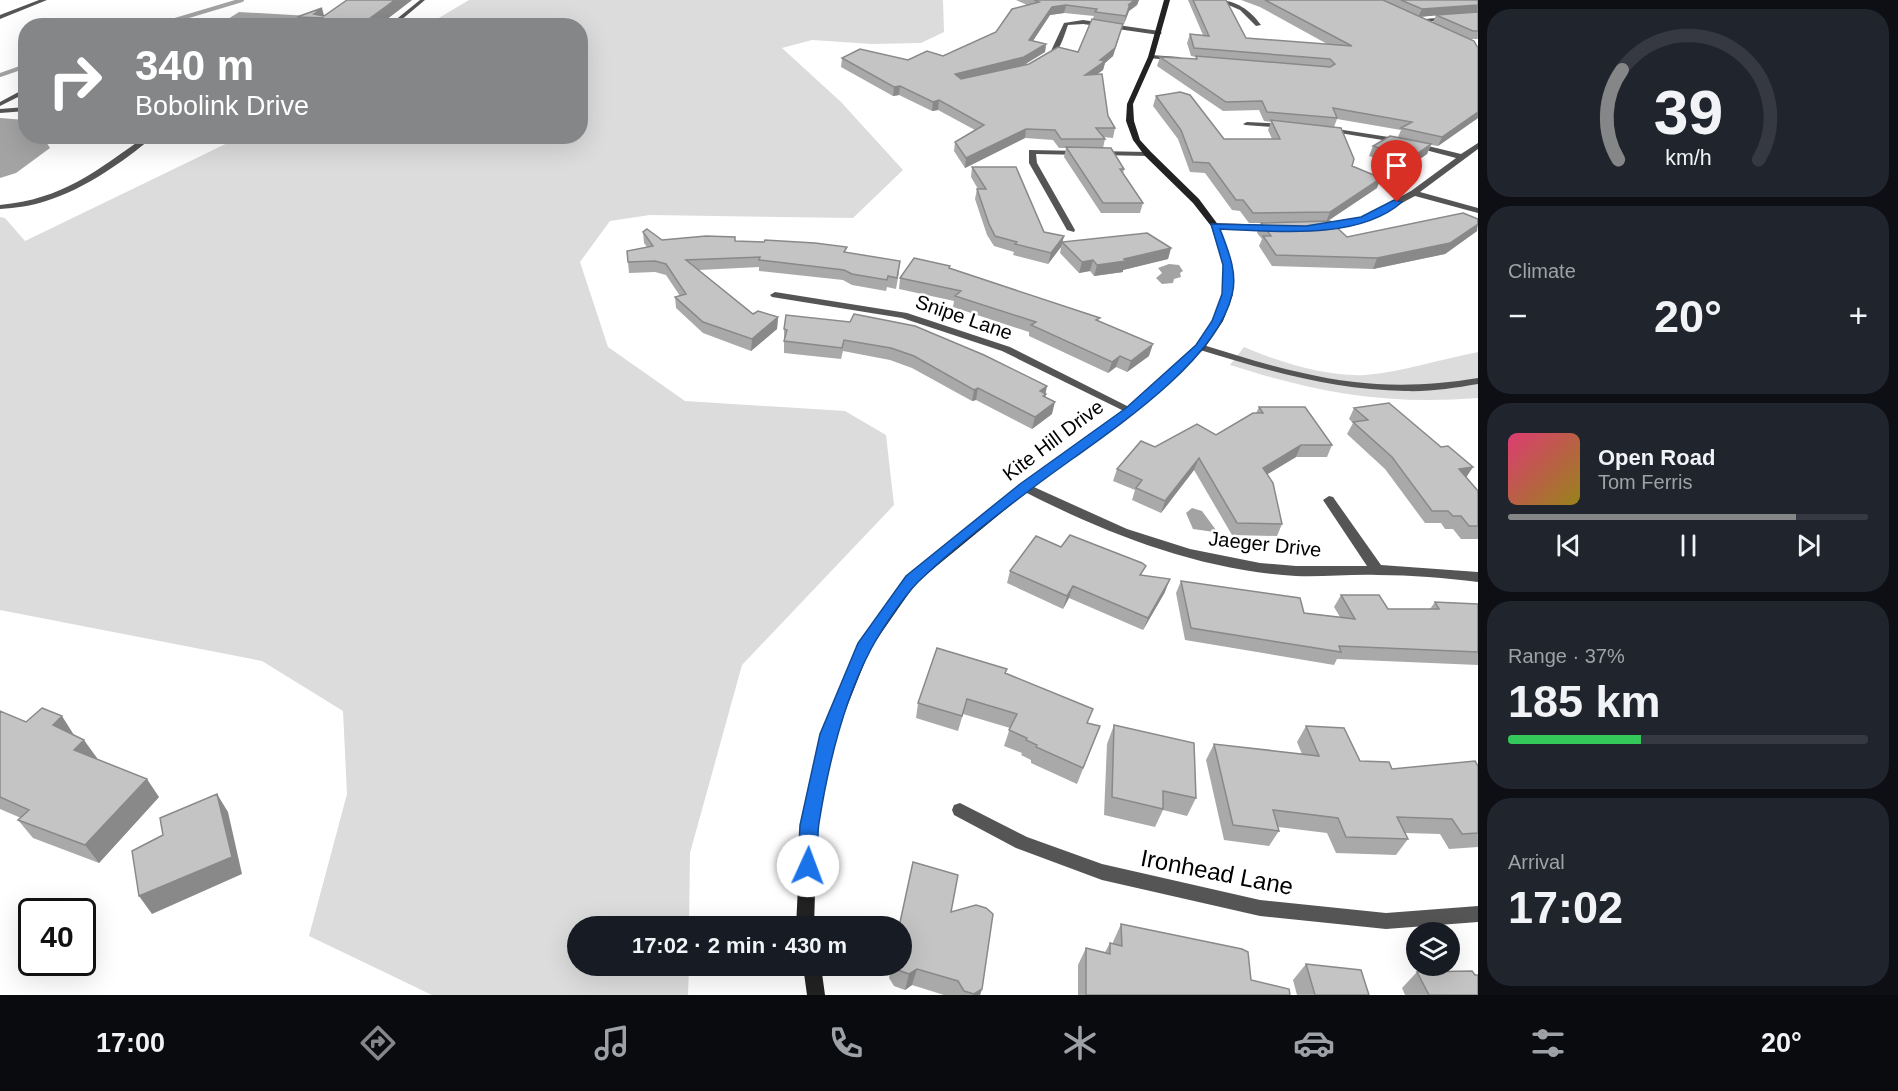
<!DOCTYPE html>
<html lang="en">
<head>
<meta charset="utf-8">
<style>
	body { margin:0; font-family:Helvetica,sans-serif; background:#20242c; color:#f1f3f6; height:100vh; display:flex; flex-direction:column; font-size:22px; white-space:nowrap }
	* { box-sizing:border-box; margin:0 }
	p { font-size:20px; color:#9ea1a6 }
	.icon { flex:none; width:33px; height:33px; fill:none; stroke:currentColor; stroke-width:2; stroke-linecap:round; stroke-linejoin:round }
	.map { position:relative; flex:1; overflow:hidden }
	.details { display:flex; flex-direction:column; gap:9px; padding:9px; background:#0d0f14; width:420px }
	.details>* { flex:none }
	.guide { position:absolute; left:18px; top:18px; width:570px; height:126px; border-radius:24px; box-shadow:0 6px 24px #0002; background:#858687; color:#fff; overflow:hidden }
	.fabs { position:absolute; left:1406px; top:922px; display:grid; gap:12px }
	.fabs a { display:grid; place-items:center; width:54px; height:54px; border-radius:50%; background:#171b24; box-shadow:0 6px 24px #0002; font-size:30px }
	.speed { position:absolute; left:18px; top:898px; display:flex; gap:12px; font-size:30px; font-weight:700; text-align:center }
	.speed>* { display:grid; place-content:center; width:78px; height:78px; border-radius:50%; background:#171b24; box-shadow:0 6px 24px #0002; line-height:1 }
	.speed .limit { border:3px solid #111; border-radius:9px; background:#fff; color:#111 }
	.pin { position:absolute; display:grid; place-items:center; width:51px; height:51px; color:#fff; margin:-62px -26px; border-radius:50% 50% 50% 0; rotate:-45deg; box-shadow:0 0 6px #0007 }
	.pin .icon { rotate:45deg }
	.me { position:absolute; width:66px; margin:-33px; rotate:2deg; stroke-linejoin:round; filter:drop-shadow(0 0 4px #0008) }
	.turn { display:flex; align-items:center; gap:21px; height:126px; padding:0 18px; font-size:27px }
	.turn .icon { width:78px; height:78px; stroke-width:2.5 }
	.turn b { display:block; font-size:42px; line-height:51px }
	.big { font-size:45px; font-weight:700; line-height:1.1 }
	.details .card { flex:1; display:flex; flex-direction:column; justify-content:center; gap:9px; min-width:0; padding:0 21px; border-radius:24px; background:#20242c }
	.details .dial { align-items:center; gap:0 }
	.dial svg { height:156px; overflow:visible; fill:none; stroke:#363941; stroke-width:7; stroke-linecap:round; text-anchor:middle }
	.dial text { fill:#f1f3f6; stroke:none }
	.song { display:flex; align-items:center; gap:18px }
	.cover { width:72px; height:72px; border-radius:9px; background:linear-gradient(135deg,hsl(340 70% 55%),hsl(50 70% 35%)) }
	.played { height:6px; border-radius:3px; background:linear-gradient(90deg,#858687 80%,#363941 80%) }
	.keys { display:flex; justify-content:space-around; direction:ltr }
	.heat { display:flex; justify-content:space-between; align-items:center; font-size:33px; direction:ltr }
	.charge { height:9px; border-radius:4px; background:linear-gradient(90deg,#34c759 37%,#363941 0) }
	.trip { position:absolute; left:567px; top:916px; width:345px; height:60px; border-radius:30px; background:#171b24; box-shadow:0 6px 24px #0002; font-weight:700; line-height:60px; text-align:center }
	.menu { display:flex; height:96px; justify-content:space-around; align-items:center; background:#090b0e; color:#9ea1a6 }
	.menu .icon { width:42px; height:42px }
	.menu .selected { color:#858687 }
	.menu b { font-size:27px; color:#f1f3f6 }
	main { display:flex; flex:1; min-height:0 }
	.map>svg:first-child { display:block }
</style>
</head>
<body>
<main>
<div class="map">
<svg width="1478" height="995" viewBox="0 0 1478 995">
	<rect width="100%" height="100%" fill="#fff"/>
	<path fill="#dcdcdc" d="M469,0h474l1,32 -23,11 -49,1 -60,-4 -30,8 59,54 62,68 -50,48 -203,-3 -40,6 -30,41 28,85 77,54 160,10 41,24 8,70 -152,160 -52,188 -1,74h-111v39h111l-1,29h-256l-123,-59 38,-142 -4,-83 -81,-50 -262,-51v-393l5,1 20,23 215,-104 340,-1v-110l-153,-1z
		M1244,347c34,15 83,30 121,28 37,-3 76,-16 113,-23v46c-92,7 -160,-5 -248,-33z"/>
	<path fill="#a3a3a3" d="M239,12l70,4 -15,9 -77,1z
		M0,118l25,2 1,16 17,1 7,11 -34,25 -16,5z
		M1169,264l10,1 4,6 -3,2 1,4 -7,2 -1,4 -11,1 -6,-6 6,-5 -4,-5z
		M1192,508l10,3 14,19 -2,2 -21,-3 -7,-16z"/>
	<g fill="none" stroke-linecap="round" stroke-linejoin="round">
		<path stroke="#a3a3a3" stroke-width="4" d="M155,26l87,-26
			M0,75l26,-9"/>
		<path fill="#555" fill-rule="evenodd" d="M420,0h5l-31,26h-6z
			M26,88v5l-26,13v-4z
			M26,107v4l-26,2v-4z
			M146,136h8c-31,26 -69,53 -108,65 -15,5 -30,7 -46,8v-4c63,-6 96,-34 146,-69z
			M1200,344c34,10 68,22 103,29 60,14 114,15 175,5v6c-24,4 -49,8 -73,7 -72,-1 -140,-21 -208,-42v-4z"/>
		<path fill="#555" fill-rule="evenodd" d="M39,0h8l-47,19v-4z
			M1217,0c19,0 33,10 44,25l-5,1 -16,-16z
			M1478,14v4l-60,4 -3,-2z
			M1083,20l76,11 3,2 -3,2 -76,-11 -15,1c-5,13 -9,33 -25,34v-2l8,-6 13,-28z
			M1151,55l28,2 3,2 -3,2 -30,-3z
			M1247,122l38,2 4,2 -4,2 -40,-3 -2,-1z
			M1324,127l71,11 66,16 17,-11v6l-58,43 58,16v5l-63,-17 -49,26 -51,7v-4l3,-1 43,-6 50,-27 45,-33 -61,-16 -68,-11h-3z
			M1029,150l53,1 4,2 -4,2 -46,-1 1,9 38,67 -1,2 -7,-2 -38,-67z
			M1096,151l52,1 4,2 -4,2 -49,-1h-3z
			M1215,223l58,2 4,3 -4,3 -61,-3v-4z
			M775,292l132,21 103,34 125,63 -5,3 -4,-1 -124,-61 -100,-33 -130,-21 -2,-2z
			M1025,483l102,46 63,20 70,14 36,3h71l-44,-66 6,-4 4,1 48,68 97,7v10c-33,-4 -66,-7 -100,-7 -27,-1 -54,2 -82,1 -98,-6 -189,-42 -275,-86l-2,-3z
			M960,803l67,34 75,27 158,36 126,13 92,-7v16l-92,7 -126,-13 -158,-36 -86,-32 -62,-33 -2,-5 2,-5z"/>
		<path fill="#222" fill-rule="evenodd" d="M1164,0h6l-16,57 -21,47 1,17 6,19 11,12 48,47 20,27 13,39 1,29 -10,27 -19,28 -70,63 -105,78 -113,93 -46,66 -34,85 -19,91 -3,102h-18l5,-102 19,-91 39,-91 47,-66 115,-93 105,-76 70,-63 17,-24 10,-27 1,-29 -13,-39 -18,-23 -48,-47 -12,-16 -7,-19 1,-17 21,-47z
			M803,966h18l4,29h-18z"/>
	</g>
	<path fill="#a9a9a9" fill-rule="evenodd" d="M347,0h65l-34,26h-79l-2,-9 27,-1z
		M1016,0h123l-2,5 -8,6 -5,13h-1l-10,32 -8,7 -2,7 -6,4 11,42 7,12 -2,10 -10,-1 2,2 -2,9 21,21 -1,5 20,29 -3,10h-39l-37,-56 2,-9h-7l-6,-8 -28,-2 -60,30 -11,-17 1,-9 20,-12 -37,-20 -6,1 -33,-16 -6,1 -52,-29 1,-9 66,2 35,-4 53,-24 31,-27zM1064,13l30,3 -16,36 -54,13 21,-13 1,-8 -13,-3 17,-26z
		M1188,0h38l20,38 83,7 -69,-38 -19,-7h237v39h-6l6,79 -40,28 -7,-1 -4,9 -20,14 -38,-12 4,-10 25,-9 3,-7 -64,-11 -3,8 18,39 25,22 -49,33 19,16 130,-6 -32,23 -72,15 -101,-3 -13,-20 3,-7 -5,-6 4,-10h-12l-9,-12 -8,-1 -27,-37 -15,-1 -12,-33 -25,-33 3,-10 68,43h48l-4,-9 3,-8 -7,-1 -5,-11 -36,1 -66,-45 3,-9 35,2 1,-2 -5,-1 -4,-13 3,-9 13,1zM1436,15l-3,7 -13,-5z
		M972,167l72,65 20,4 -3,11 -13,17 -35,-9 1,-3 -20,-6 -7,-11 -12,-36 2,-10h1l-7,-12z
		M643,232l19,8 73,1 111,11 53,20 -3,17 -9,-2 -1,4 -34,-6 -9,-5 -84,-9v-4l-60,3 54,44 25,3 -1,12 -26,22 -48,-18 -27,-25 -1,-11 5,-1 -14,-21 -11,-3 -26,1 -2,-22 20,-4 -3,-4z
		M1062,242l109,6 -3,11 -45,11v2l-29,4 -4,-5 -11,2 -19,-20z
		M950,269l149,52 50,35 -22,16 -11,-5 -8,6 -79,-37v-4l-76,-25 1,-6 -55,-12 1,-11z
		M786,315l261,71 -2,11 7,17 -20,15 -56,-29 -4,1 -60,-33 -22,-8 -47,-9 -2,8 -57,-6v-24z
		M1259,407l73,38 -5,12h-31l-29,17 15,50 -5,12 -45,-1 -38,-65 -33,43 -29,-13 3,-10 -22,-9 4,-12 38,-22 61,-12 40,-22z
		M1354,408l87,39 32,20 -7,10 12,14v48h-17l-8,-10h-8l-4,-6h-16l-40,-54 -38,-35 6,-11 -4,-4z
		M1061,547l82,28 22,17 -22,38 -74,-32 -6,11 -56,-26 3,-12z
		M1181,581l123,32 36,4 -6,-10 7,-12 47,14h42l5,-7 43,2v61l-141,-6 -3,6 -149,-25 -9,-47z
		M1005,673l83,50 12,3 -23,58 -46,-21v-3l-10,-5 1,-2 -18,-7 6,-18 -47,-14 -5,17 -42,-13 2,-15z
		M0,711l26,11 48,13 23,23 -1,1 63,38 -60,66 -66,-25 -15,-18 3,-2 -21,-9z
		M1114,725l82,73 -9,18 -24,-6 -8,17 -51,-12 3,-71z
		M1306,726l54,35 32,8 86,-3v81l-29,2 -9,-15 -35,-1 3,6 -12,16 -60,-2 -9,-20 -49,-6 1,4 -10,15 -45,-6 -18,-80 8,-16 88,10 -5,-12z
		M951,912l31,77 -2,6h-36l-32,-10 -7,5 -11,-4 -5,-8 2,-12h11z
		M1121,924l130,56 39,15h-212v-30l8,-17 19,4 5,-9 3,1v-2z
		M1306,964l63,31h-72l-4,-15z
		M1417,972l58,3 3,20h-73l-3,-7z"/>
	<path fill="#898989" d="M395,0h17l-34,26h-15l-1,-2z
		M1135,0h4l-2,5 -8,6 -5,13 4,-19z
		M1066,5l-2,8 -14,2 -22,33 1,-8 23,-33z
		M1478,5v7l-60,5 4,-8z
		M322,8l3,11 -11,-5z
		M1123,24l-10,32 -8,7 -2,7 -19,14 1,-9 15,-15z
		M1046,44l-1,8 -23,14 -68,17 1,-9z
		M900,86l-1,9 -6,1 1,-9z
		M939,100l-1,10 -6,1 1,-9z
		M1478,112v6l-40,28 4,-9z
		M1026,129l-1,9 -60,30 1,-10z
		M1431,144l-4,10 -20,14 4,-10z
		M1381,178l-4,10 -51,34 4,-10z
		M1478,224l-1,7 -32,23 -72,15 4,-11z
		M1064,236l-3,11 -13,17 3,-11z
		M1171,248l-3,11 -45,11v2l-29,4 3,-11z
		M1093,260l-3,11 -11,2 3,-11z
		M778,317l-1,12 -26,22 1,-12z
		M1153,344l-4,12 -22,16 4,-11z
		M1120,356l-4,11 -8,6 4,-11z
		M1047,386l-2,8h1l-3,11 -3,-14z
		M978,388l-2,12 -4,1 2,-11z
		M1055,402l-3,12 -20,15 3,-12z
		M1301,445l-5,12 -38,23 5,-12z
		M1199,458l-5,12 -33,43 4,-12z
		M1473,467l-8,12 -6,-10z
		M1170,579l-5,13 -22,38 5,-12z
		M1073,586l-4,12 -6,11 4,-13z
		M62,716l12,19 -9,8 -12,-18z
		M84,740l13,18 -10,10 -13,-18z
		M147,779l12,18 -60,66 -14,-18z
		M217,794l11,18 14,62 -90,40 -13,-18z
		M917,969l-5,16 -7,5 4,-16z
		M982,989l-2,6h-7l1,-1z"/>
	<path fill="#c4c4c4" stroke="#898989" stroke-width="1.5" d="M347,0h48l-33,24 -45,-3 5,-3 -25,-1 25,-9 -8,6 10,2z
		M1034,0h101l-7,5 2,-1 -4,12 -31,-4 2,-3 -31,-4 -14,2 -23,33 17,4 -22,13 -69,17 6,5 68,-15 29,-17 20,5 14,-33 31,5 -8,24 -15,12 5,1 -20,14 17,-1 6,42 7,12h-19l9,11h-44l-6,-9 -29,-1 -60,29 -11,-16 29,-17 -45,-25 -6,2 -33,-16 -6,1 -52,-29 18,-9 48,11 19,-9 16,5 53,-24 16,-23 27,-7z
		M1193,0h33l20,38 106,8 -87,-46h118l91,41 4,7v64l-36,25 -41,-9 11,-6 -79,-14 4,10 -70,-6 -5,-11 -36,1 -66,-45 37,2 -1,-3 134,11 5,-3 -5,-5 -136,-11 -4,-14 19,2z
		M1401,0h77v5l-56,4z
		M1478,12v19h-5l-37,-16z
		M1180,92l10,3 34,44h56l-9,-19 70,8 13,31 -2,7 29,12 -51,34 -77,1 -10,-13h-7l-27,-37 -16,-1 -12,-32 -25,-34z
		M1390,136l41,8 -20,14 -38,-12z
		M1066,147l45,1 13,21h-4l23,34h-40z
		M972,167h44l28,65 20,4 -13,17 -36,-9 2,-2 -22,-6 -6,-12 -12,-35h9z
		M1463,213l15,6v5l-28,19 -73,15 -101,-3 -13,-19h8l-10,-13 69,-2 17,16z
		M647,229l15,11 44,-4 29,1v4l29,1 1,-2 50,3 32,4 -3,5 56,9 -3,17 -9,-2 -1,4 -35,-6 -8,-4 -85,-10 1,-3 -74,3 67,54 5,-3 20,6 -26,22 -49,-17 -28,-25 11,-3 -20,-30 -11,-3 -27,1 -1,-11 26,-5 -10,-14z
		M1147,233l24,15 -47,11 2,2 -29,4 -4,-5 -11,2 -20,-20z
		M914,258l36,8 -1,2 151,50 -4,2 57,24 -22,17 -11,-5 -8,6 -81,-37 5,-3 -81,-26 6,-5 -61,-13z
		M854,314l61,12 69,29 63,31 -7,5 6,3 -3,2 12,6 -20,15 -57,-29 -4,2 -60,-34 -23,-8 -47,-8 -2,8 -58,-7 3,-11 -3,-1 2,-14 64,7z
		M1389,403l52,44 7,-1 25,21 -14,2 19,22v35h-9l-8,-10h-8l-5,-5h-16l-40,-54 -39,-35 15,-2 -14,-12z
		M1259,407h46l27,38h-31l-38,23 10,15 9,41 -45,-1 -38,-65 -34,43 -29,-13 6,-8 -25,-11 24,-28 14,6 42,-23 19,11 37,-22h10z
		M1070,535l72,28 4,3 -6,9 30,4 -22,39 -75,-32 -6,10 -57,-25 26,-35 25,11z
		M1181,581l119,17 4,15 51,6 -14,-24h38l9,14h51l-4,-7 43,2v48l-139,-6 2,6 -150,-24z
		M937,648l70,21 -2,4 88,36 -6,14 13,3 -17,42 -47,-21 1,-2 -11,-5 1,-2 -18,-8 8,-16 -50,-15 -5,17 -44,-13z
		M42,708l20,8 -9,9 31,15 -10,10 73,29 -62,66 -67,-25 11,-10 -29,-13v-86l26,11z
		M1114,725l80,18 2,55 -33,-7v18l-51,-12z
		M1306,726l38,2 16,33 29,1 3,7 83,-8 3,5v67l-16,1 -10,-15 -55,-2 11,22 -62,-2 -8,-19 -65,-8 6,21 -46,-6 -19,-81 105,12z
		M217,794l15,63 -93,39 -7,-45 31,-16 -3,-17z
		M913,862l45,13 -7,37 25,-7 10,3 7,6 -11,75 -8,5 -10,-3 -6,-10 -41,-12 -8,5 -11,-4 -3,-4h7v-39h-3z
		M1121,924l121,25 6,3 3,28 38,9 1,6h-204v-47l24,6v-11l12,3z
		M1306,964l55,6 8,25h-54z
		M1472,971l3,4h3v20h-49l-12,-23z"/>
	<path fill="#1a73e8" stroke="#114b97" stroke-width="1.5" d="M1394,200l8,2c-44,39 -128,29 -182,27 8,21 18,44 12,66 -18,75 -143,149 -202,195 -36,27 -81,62 -112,92 -14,14 -38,50 -47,67 -27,51 -43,117 -52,174 -3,16 2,34 -5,49l-6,3 -7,-3 -3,-6 2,-41 20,-91 38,-91 48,-67 114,-92 106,-76 70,-63 16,-24 10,-27 1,-29 -12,-41 95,2 55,-9z"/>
	<g text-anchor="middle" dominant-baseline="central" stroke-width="5" stroke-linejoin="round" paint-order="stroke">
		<g font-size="20" fill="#000" stroke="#fff">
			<text transform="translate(964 317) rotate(19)">Snipe Lane</text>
			<text transform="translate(1053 440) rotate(-37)">Kite Hill Drive</text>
			<text transform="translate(1265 544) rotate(6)">Jaeger Drive</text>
		</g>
		<g font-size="24" fill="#000" stroke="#fff">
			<text transform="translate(1217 872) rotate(11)">Ironhead Lane</text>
		</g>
	</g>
</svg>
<div class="fabs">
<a><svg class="icon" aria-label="layers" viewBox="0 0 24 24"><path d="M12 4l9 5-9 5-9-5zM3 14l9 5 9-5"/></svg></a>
</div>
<div class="speed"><div class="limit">40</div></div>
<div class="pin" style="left:1397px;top:202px;background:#d93025"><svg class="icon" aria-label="arrive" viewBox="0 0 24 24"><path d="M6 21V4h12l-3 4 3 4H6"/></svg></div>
<svg class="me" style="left:808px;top:866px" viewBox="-20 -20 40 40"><circle r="19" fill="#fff"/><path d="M0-13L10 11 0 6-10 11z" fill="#1a73e8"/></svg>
<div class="trip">17:02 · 2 min · 430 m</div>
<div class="guide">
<div class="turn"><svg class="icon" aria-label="right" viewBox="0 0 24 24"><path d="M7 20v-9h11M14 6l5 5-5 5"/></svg><div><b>340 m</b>Bobolink Drive</div></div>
</div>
</div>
<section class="details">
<div class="card dial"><svg viewBox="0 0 100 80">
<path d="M14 69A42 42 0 1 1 86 69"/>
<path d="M14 69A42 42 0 0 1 16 23" stroke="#858687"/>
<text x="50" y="56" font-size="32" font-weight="700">39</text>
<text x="50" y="72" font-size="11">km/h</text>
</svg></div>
<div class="card"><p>Climate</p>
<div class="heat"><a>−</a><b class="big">20°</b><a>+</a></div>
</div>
<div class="card">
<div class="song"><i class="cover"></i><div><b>Open Road</b><p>Tom Ferris</p></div></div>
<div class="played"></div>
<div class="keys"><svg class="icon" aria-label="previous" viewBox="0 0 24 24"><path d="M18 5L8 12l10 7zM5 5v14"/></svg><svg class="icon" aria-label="pause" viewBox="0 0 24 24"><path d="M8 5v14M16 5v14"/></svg><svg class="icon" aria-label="next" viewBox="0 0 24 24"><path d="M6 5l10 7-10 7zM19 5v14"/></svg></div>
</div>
<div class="card"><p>Range · 37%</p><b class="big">185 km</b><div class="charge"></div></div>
<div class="card"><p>Arrival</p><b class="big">17:02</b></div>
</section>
</main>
<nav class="menu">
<b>17:00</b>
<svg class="icon selected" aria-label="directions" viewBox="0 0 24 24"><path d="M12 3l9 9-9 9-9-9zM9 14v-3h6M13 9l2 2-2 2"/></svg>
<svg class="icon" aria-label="music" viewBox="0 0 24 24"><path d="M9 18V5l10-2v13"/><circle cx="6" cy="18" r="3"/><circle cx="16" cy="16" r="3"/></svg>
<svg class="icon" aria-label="phone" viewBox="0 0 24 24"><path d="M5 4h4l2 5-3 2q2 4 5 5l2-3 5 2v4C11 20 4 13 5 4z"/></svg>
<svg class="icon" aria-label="climate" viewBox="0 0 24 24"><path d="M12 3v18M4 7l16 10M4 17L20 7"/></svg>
<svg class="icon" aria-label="car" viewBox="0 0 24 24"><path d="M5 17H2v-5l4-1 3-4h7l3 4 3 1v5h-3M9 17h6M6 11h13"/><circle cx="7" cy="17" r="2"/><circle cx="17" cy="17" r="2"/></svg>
<svg class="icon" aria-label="filters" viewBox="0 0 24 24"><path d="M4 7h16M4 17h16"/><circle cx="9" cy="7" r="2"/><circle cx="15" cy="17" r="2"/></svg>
<b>20°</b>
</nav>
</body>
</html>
